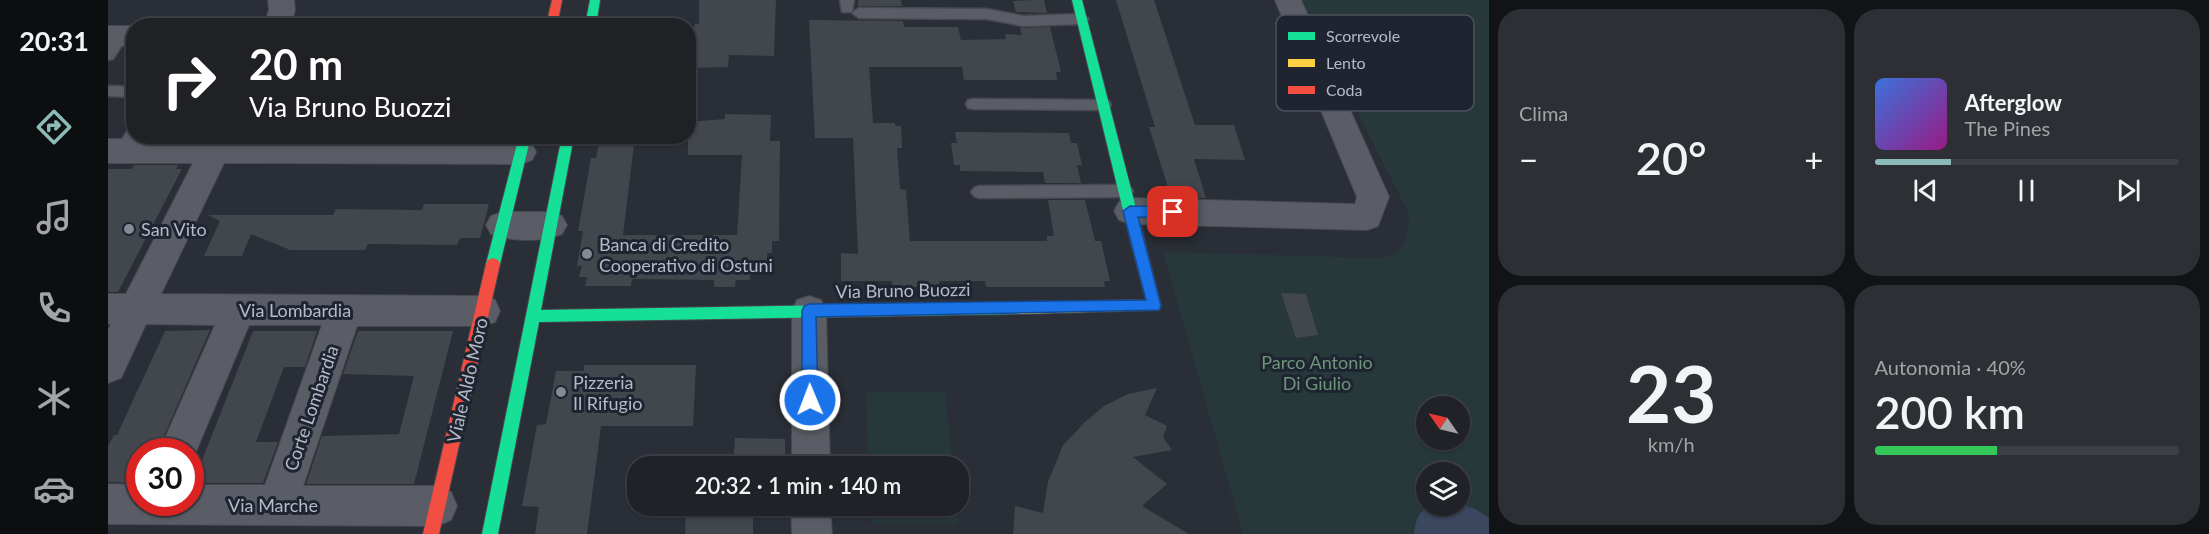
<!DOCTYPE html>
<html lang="it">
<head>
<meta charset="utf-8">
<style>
	body { margin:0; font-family:Lato,sans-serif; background:#2d2f34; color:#f1f3f6; height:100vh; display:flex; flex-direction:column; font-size:22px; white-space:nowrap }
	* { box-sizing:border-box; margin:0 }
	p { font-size:20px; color:#a2a4a8 }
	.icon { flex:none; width:33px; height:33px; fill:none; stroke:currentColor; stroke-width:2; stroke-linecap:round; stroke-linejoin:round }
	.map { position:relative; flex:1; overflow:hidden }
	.details { display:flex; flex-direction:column; gap:9px; padding:9px; background:#121316; width:720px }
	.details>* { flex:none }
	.top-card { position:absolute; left:18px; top:18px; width:570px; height:126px; border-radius:24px; box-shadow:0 2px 4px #0004,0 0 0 2px #3d3f45; background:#202124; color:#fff; overflow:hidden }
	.needle { width:39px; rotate:304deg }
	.controls { position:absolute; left:1308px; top:396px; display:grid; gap:12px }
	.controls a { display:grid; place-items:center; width:54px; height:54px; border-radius:50%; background:#202228; box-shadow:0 2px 4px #0004,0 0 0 2px #3d3f45; font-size:30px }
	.speed { position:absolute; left:18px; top:438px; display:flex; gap:12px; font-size:30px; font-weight:700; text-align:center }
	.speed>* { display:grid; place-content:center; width:78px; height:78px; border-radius:50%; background:#202228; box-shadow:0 2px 4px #0004,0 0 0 2px #3d3f45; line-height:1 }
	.speed .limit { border:9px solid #d22; background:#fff; color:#111 }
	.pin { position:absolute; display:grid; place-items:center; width:51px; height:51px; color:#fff; margin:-26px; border-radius:12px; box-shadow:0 3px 9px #0006 }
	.me { position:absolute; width:66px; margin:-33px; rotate:359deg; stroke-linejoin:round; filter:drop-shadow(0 0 4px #0008) }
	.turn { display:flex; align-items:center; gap:21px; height:126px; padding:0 24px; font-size:27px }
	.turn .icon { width:78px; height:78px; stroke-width:2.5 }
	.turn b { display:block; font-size:42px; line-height:51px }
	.big { font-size:45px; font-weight:600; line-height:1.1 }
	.details .card { flex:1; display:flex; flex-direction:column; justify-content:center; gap:9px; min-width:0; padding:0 21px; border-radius:24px; background:#2d2f34 }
	.details .dial { align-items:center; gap:0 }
	.dial b { font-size:78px; line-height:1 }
	.song { display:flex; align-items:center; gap:18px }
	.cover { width:72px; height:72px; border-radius:9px; background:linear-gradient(135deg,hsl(220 70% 55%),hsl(310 70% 35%)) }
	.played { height:6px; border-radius:3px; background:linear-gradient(90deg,#8bbbb9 25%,#3d3f45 25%) }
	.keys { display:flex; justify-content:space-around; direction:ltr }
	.heat { display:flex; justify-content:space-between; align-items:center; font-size:33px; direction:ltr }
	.charge { height:9px; border-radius:4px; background:linear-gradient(90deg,#34c759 40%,#3d3f45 0) }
	.details .tiles { flex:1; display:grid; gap:9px; grid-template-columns:repeat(2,1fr) }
	.trip { position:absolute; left:519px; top:456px; width:342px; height:60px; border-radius:24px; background:#202228; box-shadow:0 2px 4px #0004,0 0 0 2px #3d3f45; font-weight:600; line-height:60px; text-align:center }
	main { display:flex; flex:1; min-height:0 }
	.tab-bar { display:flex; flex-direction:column; width:108px; justify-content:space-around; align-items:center; background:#0d0e10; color:#a2a4a8 }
	.tab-bar .icon { width:42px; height:42px }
	.tab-bar .on { color:#8bbbb9 }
	.tab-bar b { font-size:27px; color:#f1f3f6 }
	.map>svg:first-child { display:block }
</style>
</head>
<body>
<main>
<nav class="tab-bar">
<b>20:31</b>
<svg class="icon on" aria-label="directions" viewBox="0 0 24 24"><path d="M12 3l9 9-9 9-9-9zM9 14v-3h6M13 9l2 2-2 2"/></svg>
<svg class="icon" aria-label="music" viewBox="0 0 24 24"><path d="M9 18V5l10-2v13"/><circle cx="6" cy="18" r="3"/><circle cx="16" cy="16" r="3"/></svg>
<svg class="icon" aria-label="phone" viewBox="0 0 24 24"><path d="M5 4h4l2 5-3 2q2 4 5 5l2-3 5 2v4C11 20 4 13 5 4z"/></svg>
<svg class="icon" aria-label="climate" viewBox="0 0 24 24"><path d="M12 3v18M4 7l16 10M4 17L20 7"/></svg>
<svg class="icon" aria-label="car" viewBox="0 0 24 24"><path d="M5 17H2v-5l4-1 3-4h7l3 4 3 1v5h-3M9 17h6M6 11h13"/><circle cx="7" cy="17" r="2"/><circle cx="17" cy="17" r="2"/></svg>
</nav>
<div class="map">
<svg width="1381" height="534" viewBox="0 0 1381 534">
	<rect width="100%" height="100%" fill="#2a2e36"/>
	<path fill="#27383b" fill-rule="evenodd" d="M1192,0h189v534h-246l-80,-282 216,6 18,-4c10,-13 12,-23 12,-40zM1318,406h34v34h-34zM1318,472h34v34h-34z
		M757,392h80l8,74h-84z
		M763,506h86l1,17h-86z"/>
	<path fill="#3a475f" d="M1352,504l15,5 14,9v16h-75c5,-40 24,-21 46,-30z"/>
	<path fill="#42464d" d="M591,0h77l-2,56 -45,-1 -1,12 -38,1 -2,-40h6l1,-4h4z
		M750,0h43l1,6h-44z
		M924,0h12l3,13 -31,-1 -3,-11z
		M1008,0h38l41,125h39l11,35 -51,-1 12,39 -35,-1 -22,-70h6z
		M701,20l94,1 1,6h54l3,13 45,-1 -1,-5 17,1 -2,-7 30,-1 11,45h-5l1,8h-93l-2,-13h-93l4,56h22v3h6l1,22h-5l3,41 6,1 4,51h137v-5h7l-6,-36h37l10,41h6l9,40h-6l1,6h-119l-1,-6h-46l1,6h-48v-6h-51v-28l17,1 -5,-116h-38z
		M617,114l46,1 -1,26h10l-1,100h-7v12h-5v14l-16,-1 -1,14h-14l-1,7h-21v-7l-82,-1 -1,7h-46l2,-9h-8l3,-11h-5l6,-35h-5l13,-73h5l4,-22h35l-12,99h114l5,-80h-54v-33l37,-3z
		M847,132l114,1 2,10h6l5,22h-5l4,18h-36l-2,-11 -83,-1v-6h-6l-3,-22h6z
		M26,165h44l-2,4h6l-64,123h-10v-123h24z
		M316,204h65l-9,34h-20l-3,7 -89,-1 -3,6h-75l-39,-16 -9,22h-38l16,-35 -12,-6h125l3,-6 86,1z
		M1173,293l25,1 12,41 -22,3z
		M102,330l-53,122h-17v31l-32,-1v-36l6,-11h3l48,-104z
		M145,331h64l-12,36h-21l-28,75h22l-15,41h-70z
		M250,331h95l-39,153h-108l16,-48 77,-2 15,-58 -71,-2z
		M476,365h112l-3,61h-92l-14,108h-52l4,-27 -17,-1 15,-81 9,-1 10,-53h28z
		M1049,388l-12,27 22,11 -4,11 9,13 -39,7 34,27 -25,22 47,28h-176l2,-28 28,7 5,-31 15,-37 23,-24 18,-15 24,-12z
		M627,438l50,1v27h-52z
		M592,506h53v28h-68l1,-26 14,1z"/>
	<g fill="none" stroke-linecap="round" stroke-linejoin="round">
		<g stroke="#46494f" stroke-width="3">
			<path id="lane" d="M732,0h14l-2,12h-10z
				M751,8l128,1 36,7 59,-2 7,5 -7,5 -59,2 -36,-7 -128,-1 -7,-5z
				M13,31l7,5 -15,23 -5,1c0,-11 0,-25 13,-29z
				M0,86l26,1v10l-26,-1z
				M865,99l131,1 5,1 2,4 -2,4 -5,1 -131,-1 -5,-1 -2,-4 2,-4z
				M26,126v10h5l-11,19h-10l-3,-4 14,-23z
				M1017,185l5,2 3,4 -3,4 -5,2 -146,1 -5,-2 -3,-4 3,-4 5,-2z"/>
		</g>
		<g stroke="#46494f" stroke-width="2">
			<path id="street" d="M160,0h26l1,10 -4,16h-27l5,-16z
				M1167,0h26l88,197 -11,29 -11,4 -237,-6 -11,-4 -5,-9 5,-9 11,-4 225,6 2,-7z
				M0,26h26v20h-26z
				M99,136h30l-2,3 286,1 11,4 4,8 -4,8 -11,4 -297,-1 -63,131 322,2 12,4 5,11 -5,11 -12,4h-126l-54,160h134l14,6 6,14 -6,14 -14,6 -329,-2v-40l32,1v17h50v-17h75l57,-160h-73l-59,141v-14h-31l56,-127 -69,-1 -25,54 -13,5v-53l3,-6h-3v-30h18l67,-131h-85v-24h97z
				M394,212h49l11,4 5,9 -5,9c-20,8 -51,8 -71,0l-5,-9 5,-9z
				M701,296l12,4 5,11 4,155h-38v-155l5,-11z
				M683,506h39l2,28h-40z"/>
		</g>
		<g stroke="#46494f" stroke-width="2">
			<path id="fast" d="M482,0h10l-4,26h-11z
				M964,0h10l62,239 -2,4h-10l-2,-4z
				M411,136h12l-31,128 -2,4 -5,2 -5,-2 -2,-4z
				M454,136h12l-33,174 479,-8 5,2 2,4 -2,4 -5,2 -481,8 -41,212h-16z"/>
		</g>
		<g stroke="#46494f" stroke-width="2">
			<path id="slow" d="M1029,233l5,2 2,4 17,67 -2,4 -139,4 -5,-2 -2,-4 2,-4 5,-2 126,-2 -16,-61 2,-4z"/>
		</g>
		<g stroke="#46494f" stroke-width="2">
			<path id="jam" d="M444,0h10l-5,26h-11z
				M385,258l5,2 2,4 -61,270h-16l63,-270 2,-4z"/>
		</g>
		<use href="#lane" fill="#5a5d65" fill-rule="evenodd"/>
		<use href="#street" fill="#5a5d65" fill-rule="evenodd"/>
		<use href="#fast" fill="#16e098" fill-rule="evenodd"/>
		<use href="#slow" fill="#ffcf43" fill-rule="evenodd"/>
		<use href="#jam" fill="#f24e42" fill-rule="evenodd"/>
	</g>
	<path fill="#1a73e8" stroke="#114b97" stroke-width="1.5" d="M1022,206l43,1 7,5 -7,6 -35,-1 23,89 -2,4 -343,7 2,83 -3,5 -5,2 -5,-2 -3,-5v-89l2,-5 5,-2 337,-4 -23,-89z"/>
	<g fill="#848994" stroke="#1e2430" stroke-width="2">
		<circle cx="21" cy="229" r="6"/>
		<circle cx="479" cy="254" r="6"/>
		<circle cx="453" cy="392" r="6"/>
	</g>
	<g text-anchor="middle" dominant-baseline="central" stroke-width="6" stroke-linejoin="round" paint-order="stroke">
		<g font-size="18" fill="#b4bac7" stroke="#1e2430" text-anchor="start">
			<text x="33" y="229">San Vito</text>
			<text x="491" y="244">Banca di Credito<tspan x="491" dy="21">Cooperativo di Ostuni</tspan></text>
			<text x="465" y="382">Pizzeria<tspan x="465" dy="21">Il Rifugio</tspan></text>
		</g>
		<g font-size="18" fill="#b4bac7" stroke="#1e2430">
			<text transform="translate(795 290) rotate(-1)">Via Bruno Buozzi</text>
			<text x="187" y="310">Via Lombardia</text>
			<text transform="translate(359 380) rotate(-77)">Viale Aldo Moro</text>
			<text transform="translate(203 408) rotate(-71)">Corte Lombardia</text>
			<text x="165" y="505">Via Marche</text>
		</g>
		<g font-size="18" fill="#6d9679" stroke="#1e2430">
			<text x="1209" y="362">Parco Antonio<tspan x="1209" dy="21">Di Giulio</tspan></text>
		</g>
	</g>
	<rect x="1168" y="15" width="198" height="96" rx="9" fill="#1e2430" stroke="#4b515d" stroke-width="1.5"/>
	<rect x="1180" y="32" width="27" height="8" fill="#16e098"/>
	<rect x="1180" y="59" width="27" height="8" fill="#ffcf43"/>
	<rect x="1180" y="86" width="27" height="8" fill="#f24e42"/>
	<g font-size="16" fill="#b4bac7">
		<text x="1218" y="42">Scorrevole</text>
		<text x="1218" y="69">Lento</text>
		<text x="1218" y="96">Coda</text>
	</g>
</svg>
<div class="controls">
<a><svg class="needle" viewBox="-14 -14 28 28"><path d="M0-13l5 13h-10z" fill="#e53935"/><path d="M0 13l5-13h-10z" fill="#a2a4a8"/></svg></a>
<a><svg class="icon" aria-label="layers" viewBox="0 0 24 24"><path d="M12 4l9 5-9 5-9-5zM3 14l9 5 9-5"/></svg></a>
</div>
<div class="speed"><div class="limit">30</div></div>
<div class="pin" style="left:1065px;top:212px;background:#d93025"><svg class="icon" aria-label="arrive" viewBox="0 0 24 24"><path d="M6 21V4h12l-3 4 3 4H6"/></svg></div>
<svg class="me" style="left:702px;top:400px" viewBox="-20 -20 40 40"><circle r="17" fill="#1a73e8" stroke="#fff" stroke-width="3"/><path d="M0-11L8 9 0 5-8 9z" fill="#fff"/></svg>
<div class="trip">20:32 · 1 min · 140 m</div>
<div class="top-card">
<div class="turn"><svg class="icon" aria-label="right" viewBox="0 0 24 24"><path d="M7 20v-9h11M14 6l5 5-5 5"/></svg><div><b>20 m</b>Via Bruno Buozzi</div></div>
</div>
</div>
<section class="details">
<div class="tiles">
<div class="card"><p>Clima</p>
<div class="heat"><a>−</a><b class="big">20°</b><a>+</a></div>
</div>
<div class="card">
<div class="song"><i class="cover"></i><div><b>Afterglow</b><p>The Pines</p></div></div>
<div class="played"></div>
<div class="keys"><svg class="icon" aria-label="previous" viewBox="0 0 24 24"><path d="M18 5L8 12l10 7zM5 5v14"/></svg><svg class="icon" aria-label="pause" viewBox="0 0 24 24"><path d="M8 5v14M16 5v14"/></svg><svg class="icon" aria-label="next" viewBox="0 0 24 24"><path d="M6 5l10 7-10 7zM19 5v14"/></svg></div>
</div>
<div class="card dial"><b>23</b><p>km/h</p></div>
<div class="card"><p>Autonomia · 40%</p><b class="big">200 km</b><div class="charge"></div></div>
</div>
</section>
</main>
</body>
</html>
